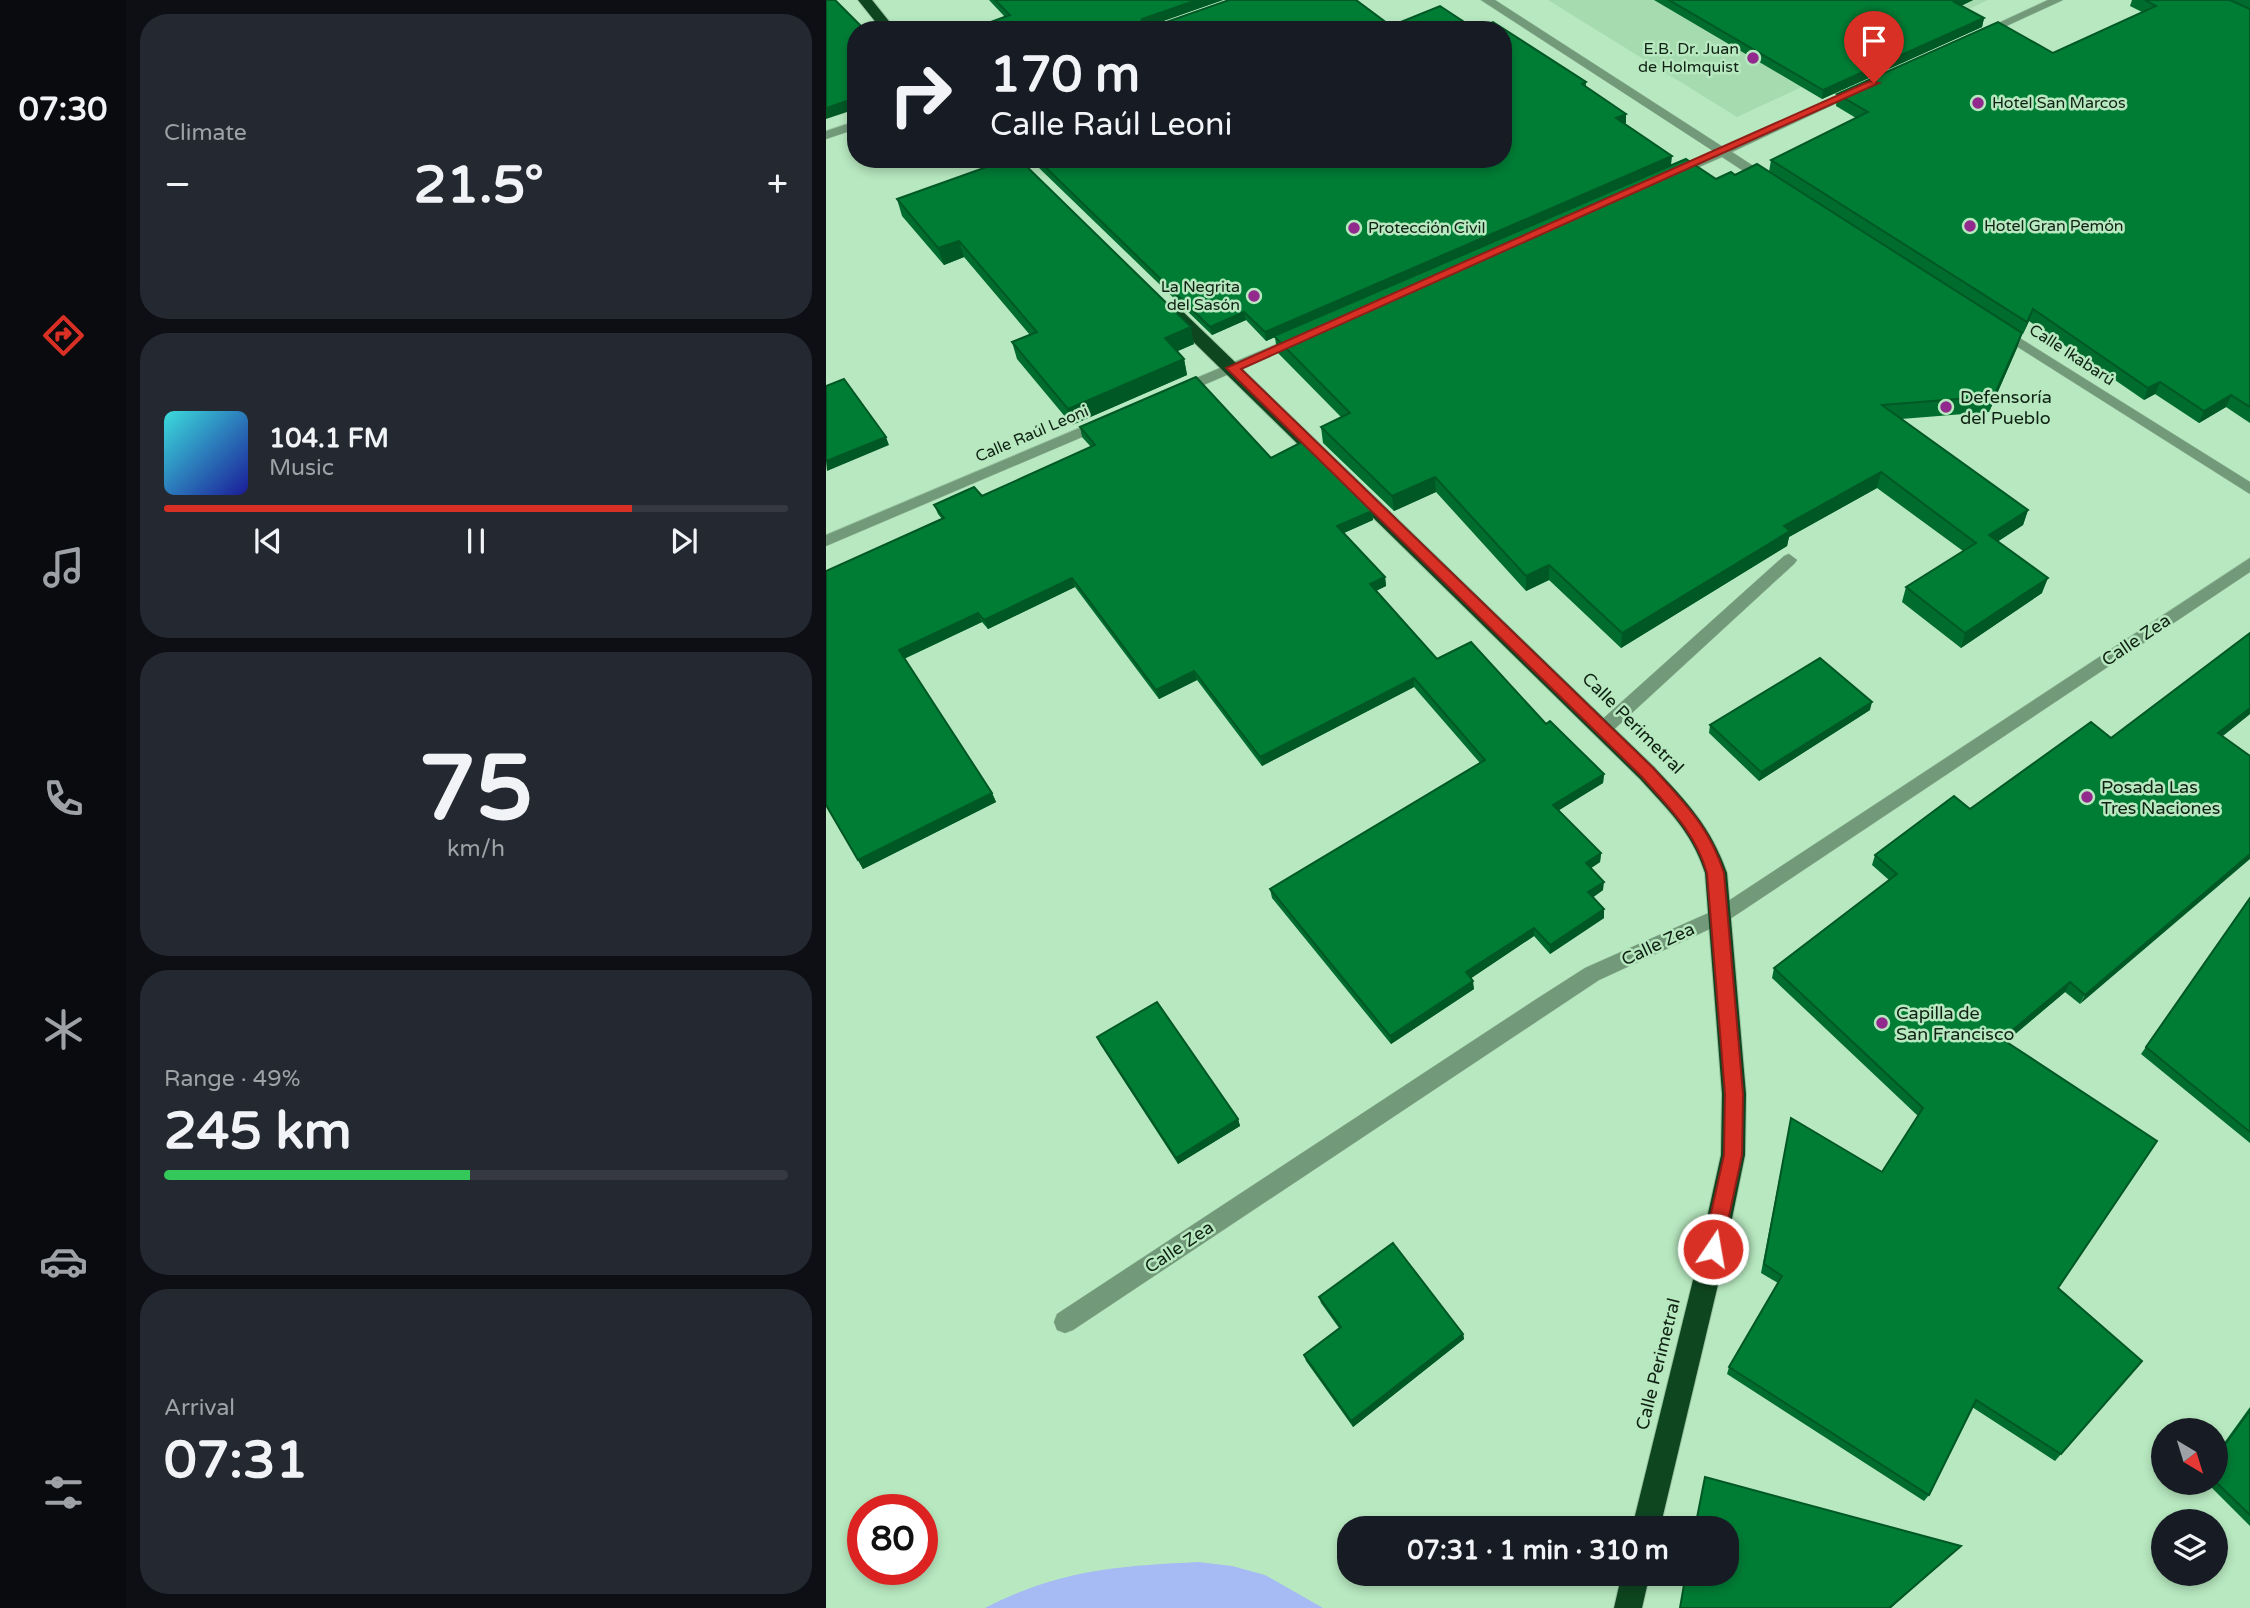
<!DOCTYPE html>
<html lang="en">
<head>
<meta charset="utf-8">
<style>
	body { margin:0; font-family:"Varela Round",sans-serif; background:#242831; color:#f1f3f6; height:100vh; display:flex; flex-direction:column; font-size:26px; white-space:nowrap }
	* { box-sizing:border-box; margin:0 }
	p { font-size:23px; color:#9ea1a6 }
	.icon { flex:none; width:38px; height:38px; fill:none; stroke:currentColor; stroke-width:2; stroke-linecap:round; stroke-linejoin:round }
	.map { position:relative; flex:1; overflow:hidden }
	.details { display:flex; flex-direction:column; gap:14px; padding:14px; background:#0d0f14; width:700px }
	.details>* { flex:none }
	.hud { position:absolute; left:21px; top:21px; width:665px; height:147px; border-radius:28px; box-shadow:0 4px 10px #0003; background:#171b24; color:#f1f3f6; overflow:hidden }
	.needle { width:46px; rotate:142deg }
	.tools { position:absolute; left:1325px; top:1418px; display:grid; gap:14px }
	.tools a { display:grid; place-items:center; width:77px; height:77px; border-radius:50%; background:#171b24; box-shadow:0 4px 10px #0003; font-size:35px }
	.speed { position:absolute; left:21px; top:1494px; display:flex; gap:14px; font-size:35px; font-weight:700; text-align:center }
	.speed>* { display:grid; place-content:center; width:91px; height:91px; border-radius:50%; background:#171b24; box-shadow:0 4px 10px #0003; line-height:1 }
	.speed .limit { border:10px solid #d22; background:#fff; color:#111 }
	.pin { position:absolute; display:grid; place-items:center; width:60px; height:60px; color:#fff; margin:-72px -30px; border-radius:50% 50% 50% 0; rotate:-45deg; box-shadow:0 0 7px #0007 }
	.pin .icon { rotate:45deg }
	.me { position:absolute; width:77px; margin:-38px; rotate:12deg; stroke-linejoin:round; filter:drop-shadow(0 0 5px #0008) }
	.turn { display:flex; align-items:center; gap:24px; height:147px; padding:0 28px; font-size:32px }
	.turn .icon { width:91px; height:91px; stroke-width:2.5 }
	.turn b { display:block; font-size:49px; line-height:60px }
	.big { font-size:52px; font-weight:700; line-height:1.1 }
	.details .tile { flex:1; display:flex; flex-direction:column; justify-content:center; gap:10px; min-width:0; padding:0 24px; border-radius:28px; background:#242831 }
	.details .dial { align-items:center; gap:0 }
	.dial b { font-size:91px; line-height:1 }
	.song { display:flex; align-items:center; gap:21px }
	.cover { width:84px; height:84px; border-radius:10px; background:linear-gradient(135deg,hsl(180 70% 55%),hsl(240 70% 35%)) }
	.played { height:7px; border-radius:4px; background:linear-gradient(90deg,#d93025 75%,#363941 75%) }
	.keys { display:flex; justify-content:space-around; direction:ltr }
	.heat { display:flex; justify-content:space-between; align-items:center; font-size:38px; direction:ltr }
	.charge { height:10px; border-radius:5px; background:linear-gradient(90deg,#34c759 49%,#363941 0) }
	.trip { position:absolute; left:511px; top:1516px; width:402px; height:70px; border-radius:28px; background:#171b24; box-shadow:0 4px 10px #0003; font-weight:700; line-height:70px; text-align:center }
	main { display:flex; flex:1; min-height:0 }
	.tabs { display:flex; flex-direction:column; width:126px; justify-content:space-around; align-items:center; background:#090b0e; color:#9ea1a6 }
	.tabs .icon { width:49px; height:49px }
	.tabs .active { color:#d93025 }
	.tabs b { font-size:32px; color:#f1f3f6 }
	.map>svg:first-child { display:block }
</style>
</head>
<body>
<main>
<nav class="tabs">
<b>07:30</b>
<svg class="icon active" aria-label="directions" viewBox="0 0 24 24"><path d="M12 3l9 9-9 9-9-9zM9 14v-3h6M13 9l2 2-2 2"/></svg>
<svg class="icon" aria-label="music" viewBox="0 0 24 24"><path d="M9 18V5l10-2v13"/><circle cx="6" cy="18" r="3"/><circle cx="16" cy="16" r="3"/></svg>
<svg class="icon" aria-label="phone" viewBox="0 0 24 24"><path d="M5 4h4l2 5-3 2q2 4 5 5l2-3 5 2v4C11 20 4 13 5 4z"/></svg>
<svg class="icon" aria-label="climate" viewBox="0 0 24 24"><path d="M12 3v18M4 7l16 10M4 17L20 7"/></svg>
<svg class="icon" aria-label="car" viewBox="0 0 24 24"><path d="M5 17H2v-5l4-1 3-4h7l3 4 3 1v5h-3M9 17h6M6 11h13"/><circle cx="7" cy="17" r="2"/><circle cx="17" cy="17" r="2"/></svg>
<svg class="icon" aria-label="filters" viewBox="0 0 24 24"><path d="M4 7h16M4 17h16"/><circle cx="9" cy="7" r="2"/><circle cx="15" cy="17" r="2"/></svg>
</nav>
<section class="details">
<div class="tile"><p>Climate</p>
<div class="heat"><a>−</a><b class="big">21.5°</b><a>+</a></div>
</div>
<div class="tile">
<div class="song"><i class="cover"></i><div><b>104.1 FM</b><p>Music</p></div></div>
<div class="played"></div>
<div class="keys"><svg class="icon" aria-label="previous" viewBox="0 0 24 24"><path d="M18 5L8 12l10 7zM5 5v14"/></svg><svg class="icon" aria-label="pause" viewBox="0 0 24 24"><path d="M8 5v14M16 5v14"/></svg><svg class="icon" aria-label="next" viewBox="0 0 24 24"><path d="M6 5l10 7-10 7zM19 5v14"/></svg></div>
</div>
<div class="tile dial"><b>75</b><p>km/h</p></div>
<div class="tile"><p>Range · 49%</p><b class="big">245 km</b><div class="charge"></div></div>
<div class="tile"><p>Arrival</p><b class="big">07:31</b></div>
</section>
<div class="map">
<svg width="1424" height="1608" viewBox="0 0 1424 1608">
	<rect width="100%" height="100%" fill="#b7e8bf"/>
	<path fill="#a5dbaf" d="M722,0h440l-251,117z"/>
	<path fill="#a6baf4" d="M372,1562l34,4 33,9 58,33h-338c73,-38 133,-42 213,-46z"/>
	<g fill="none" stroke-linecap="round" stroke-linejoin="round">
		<g stroke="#99c4a0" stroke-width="1">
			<path id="lane" d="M963,554l8,6 -3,4 -185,170h-12l-2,-5 2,-5 187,-168z"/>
		</g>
		<g stroke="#99c4a0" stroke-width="1">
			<path id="street" d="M655,0h14l228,147 132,-59 10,2 -133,62 38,25v6h-8l-40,-26 -48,21 -6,-4 2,-3 43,-20z
				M1222,0h15l-76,35 -10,-2z
				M30,121v8l-30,10v-8z
				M1173,325l251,157v12l-256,-162v-6z
				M470,336l5,1v6l-116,50 -5,2 -7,-5 2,-3z
				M277,418l7,5 -2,3 -282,120v-11z
				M1424,558v14l-523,349 -128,59 -526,350 -8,3 -8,-3 -3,-8 3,-8 478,-314 50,-32 128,-57z"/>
		</g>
		<g stroke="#99c4a0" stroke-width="2">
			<path id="highway" d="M32,0h14l24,30h-14z
				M345,305l6,1 477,461c33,35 57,60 73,106l19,221 -1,61 -24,117 -61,256h-28l63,-256 26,-117 1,-61 -17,-221c-13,-41 -37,-63 -65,-94l-475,-465 -2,-4z
				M796,1573h28l-8,35h-28z"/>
		</g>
		<use href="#lane" fill="#729979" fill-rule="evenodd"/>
		<use href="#street" fill="#729979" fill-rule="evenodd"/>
		<use href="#highway" fill="#0e4620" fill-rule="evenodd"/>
	</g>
	<path fill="#006c2e" d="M163,0h234l-67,23 235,3 84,3 111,53v5l40,36 -2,1 48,41 44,14 19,-4 34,-3 2,-12 85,-42 -20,-12 1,-12 216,-41 89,-41 -12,-6 2,-6h118v423l-24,-16 -27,16 -44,-29 -11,6 -115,-79 -6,13 -1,-1 -5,15 -28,64 -88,7 127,91 -5,15 -25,16 44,52 -81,55 -59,-46 4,-15 57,-36 -86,-63 -88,49 -2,9 -166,102 -72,-68 -23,11 -90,-99 -42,19 -71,-68 -2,-16 20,-10 -64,-65 -2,-15 -9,4 -20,-21 -34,15 -174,-168 -2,-8h467l-534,-129 36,-13z
		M828,0h319l-12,6 23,12 -2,9 -160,72z
		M71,199l297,145 -17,7 7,8 3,16 -115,50 -55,-66 -5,-17 18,-7 -66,-78 -20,8 -42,-49z
		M254,427l191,31 101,53 1,9 -29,13 41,44 1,9 -10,5 61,68 109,65 58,50 -1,9 -45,27 43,43 -1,9 -9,6 12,22 -10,7 11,12v9l-54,36 -16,-18 -63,42 3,11 -83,55 -119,-146 -2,-9 210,-126 -66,-76 -152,79 -65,-86 -38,19 -84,-112 -87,42 -6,-7 -78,37 88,134 4,9 -133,67 -37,-64 116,-286 -4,-5 -4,-9 48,-9 109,-49 -9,-10z
		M1044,710l-111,71 -50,-48 1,-8z
		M1424,714l-28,22 -142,268 -15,-12 -59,50 52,246 84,73 -87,100 -83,-54 -43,88 -5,6 -197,-127 2,-7 49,-84 -17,-10 30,-155 91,54 36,-56 -146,-138 2,-10 115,-88 -17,-15 3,-10 236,-117z
		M1424,898v245l-109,-89z
		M271,1037l141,82 2,7 -62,38 -78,-120z
		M493,1297l144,37 1,5 -111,88 -47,-66 -2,-6 35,-27 -18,-25z
		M1424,1407v119l-44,-44h10v-28z"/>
	<path fill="#005825" d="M371,0h26l-79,28 -3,-6 1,-3z
		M1131,0h16l-21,10 2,-8z
		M1158,18l-2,9 -160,72 1,-9z
		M30,98v11l-30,10v-11z
		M800,114v9l-11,4 1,-9z
		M846,156l-1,9 -405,176 -1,-9z
		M133,241l5,16 -20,8 -6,-17z
		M1207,309l-4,12 -6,13 4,-12z
		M418,312l2,8 -34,15 -2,-8z
		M365,327l3,17 -25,11 -4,-17z
		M1196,333l-5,15 -28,64 5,-16z
		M358,359l3,16 -115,50 -4,-16z
		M1334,382l-5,12 -11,6 4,-12z
		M1405,395l-5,12 -27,16 5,-12z
		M60,437l3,8 -62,26 -1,-10z
		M1055,472l-4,16 -88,49 -2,9 -166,102 1,-15 162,-107z
		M609,477l1,15 -42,19 -2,-15z
		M1202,510l-5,15 -38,25 4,-15z
		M546,511l1,9 -34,15 -2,-9z
		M723,565v15l-23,11v-15z
		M559,577l1,9 -15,7 -1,-9z
		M246,578l3,9 -87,42 -4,-9z
		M1222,578l-6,15 -81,55 4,-15z
		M152,613l4,9 -79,37 -4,-9z
		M368,671l3,9 -38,19 -3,-9z
		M588,678v9l-152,79 -2,-9z
		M1046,702l-2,8 -111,71 2,-9z
		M1424,708v6l-37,30 5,-11z
		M778,774l-1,9 -50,31v-9z
		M166,793l4,9 -133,67 -5,-9z
		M775,853l-1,9 -15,10 1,-9z
		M1424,854v5l-170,145 5,-9z
		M778,882l-1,8 -15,11v-9z
		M778,909v9l-54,36v-9z
		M708,928v8l-67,45 -1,-9z
		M647,981l1,8 -83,55 -1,-8z
		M1244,982l-5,10 -68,57 5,-10z
		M412,1119l2,7 -62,38 -2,-6z
		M637,1334l1,5 -111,88 -2,-6z
		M1135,1546l-70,62h-2z"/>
	<path fill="#007d35" stroke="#005825" stroke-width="2" d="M0,0h9l30,30h-9v68l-30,10z
		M169,0h202l-55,19 -1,3 20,2 68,-24h127l35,26 49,-20 35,23 18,-7 93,60 -4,2 44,30 -10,4 56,38 -407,176 -21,-20 -34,15 -173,-168h466v-129h-534l41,-15z
		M843,0h288l-3,2 30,16 -161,72z
		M1319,0h85l20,9v398l-19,-12 -27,16 -44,-29 -12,6 -115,-79 -6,13 -256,-162 97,-48 -31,-18 161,-72 55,31 103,-47z
		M183,159h10l172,168 -26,11 19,21 -116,50 -56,-67 25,-10 -78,-91 -21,7 -41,-49z
		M860,159l30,20 15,-7 4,3 22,-11 265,169 -28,63 -112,9 146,105 -39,25 59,43 -83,55 -59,-46 70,-44 -95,-71 -97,54 6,5 -168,102 -73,-68 -23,11 -91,-99 -43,19 -71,-69 29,-14 -76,-77z
		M370,377l75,81 31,-16 70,69 -35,15 48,51 -15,7 67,75 34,-17 75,82 4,-3 54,53 -51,31 48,48 -15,10 18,19 -16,10 16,17 -54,36 -16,-17 -68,44 7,9 -83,55 -120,-147 215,-129 -71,-82 -154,79 -66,-86 -38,19 -84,-112 -88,42 -6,-7 -79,37 93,143 -134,67 -32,-55v-234l118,-53 -10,-13 40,-18 8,9 113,-51 -15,-18z
		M18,379l42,58 -60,24v-75z
		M1424,633v75l-32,25 32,23v98l-165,141 -15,-13 -68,57 155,102 -99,147 84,73 -81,93 -85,-54 -47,95 -200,-128 53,-91 -18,-12 27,-146 91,54 41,-64 -149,-140 123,-94 -22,-19 79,-59 16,13 121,-87 20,16z
		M994,658l52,44 -111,70 -51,-47z
		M1424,898v234l-104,-85z
		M331,1002l81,117 -62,39 -79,-121z
		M567,1243l70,91 -112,87 -47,-66 37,-28 -22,-30z
		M1424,1410v105l-34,-33v-25z
		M879,1477l256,69 -72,62h-209l6,-35h41v-45h-32z"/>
	<path fill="#d93025" stroke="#8d1f18" stroke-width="2" d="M1044,81l9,2 -638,286 412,399c32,36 56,58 71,105l19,221 -1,61 -20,94 -2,6 -7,3 -7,-3 -3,-6 21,-94 1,-61 -18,-221c-12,-41 -37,-64 -65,-96l-416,-409z"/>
	<g fill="#922a8e" stroke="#b7e8bf" stroke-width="2.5">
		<circle cx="927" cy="58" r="7"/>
		<circle cx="1152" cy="103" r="7"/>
		<circle cx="1144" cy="226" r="7"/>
		<circle cx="528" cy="228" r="7"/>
		<circle cx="428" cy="296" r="7"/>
		<circle cx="1120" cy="407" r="7"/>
		<circle cx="1261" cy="797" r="7"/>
		<circle cx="1056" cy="1023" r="7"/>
	</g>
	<g text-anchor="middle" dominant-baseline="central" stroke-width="5" stroke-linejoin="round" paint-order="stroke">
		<g font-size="16" fill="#0f2213" stroke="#b7e8bf" text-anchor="start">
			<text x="913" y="49" text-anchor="end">E.B. Dr. Juan<tspan x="913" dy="18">de Holmquist</tspan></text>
			<text x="1166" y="103">Hotel San Marcos</text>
			<text x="1158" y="226">Hotel Gran Pemón</text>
			<text x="542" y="228">Protección Civil</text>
			<text x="414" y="287" text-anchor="end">La Negrita<tspan x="414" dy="18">del Sasón</tspan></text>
		</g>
		<g font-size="16" fill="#0f2213" stroke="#b7e8bf">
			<text transform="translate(1246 355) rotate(33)">Calle Ikabarú</text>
			<text transform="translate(206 434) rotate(-23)">Calle Raúl Leoni</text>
		</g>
		<g font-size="18" fill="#0f2213" stroke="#b7e8bf" text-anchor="start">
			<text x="1134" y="397">Defensoría<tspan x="1134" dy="21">del Pueblo</tspan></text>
			<text x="1275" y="787">Posada Las<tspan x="1275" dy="21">Tres Naciones</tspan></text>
			<text x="1070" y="1013">Capilla de<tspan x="1070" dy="21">San Francisco</tspan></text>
		</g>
		<g font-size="18" fill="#0f2213" stroke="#b7e8bf">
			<text transform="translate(1310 640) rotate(-34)">Calle Zea</text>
			<text transform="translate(807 723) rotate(45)">Calle Perimetral</text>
			<text transform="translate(832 944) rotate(-25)">Calle Zea</text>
			<text transform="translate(353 1247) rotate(-34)">Calle Zea</text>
			<text transform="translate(832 1364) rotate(-76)">Calle Perimetral</text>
		</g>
	</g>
</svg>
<div class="tools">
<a><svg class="needle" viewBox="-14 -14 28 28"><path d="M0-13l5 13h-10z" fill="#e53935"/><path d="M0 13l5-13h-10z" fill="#9ea1a6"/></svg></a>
<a><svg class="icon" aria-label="layers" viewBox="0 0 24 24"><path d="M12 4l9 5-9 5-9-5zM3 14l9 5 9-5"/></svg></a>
</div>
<div class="speed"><div class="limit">80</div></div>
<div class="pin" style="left:1048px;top:83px;background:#d93025"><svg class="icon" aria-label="arrive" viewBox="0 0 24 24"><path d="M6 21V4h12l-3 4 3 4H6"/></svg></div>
<svg class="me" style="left:887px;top:1249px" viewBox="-20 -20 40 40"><circle r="17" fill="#d93025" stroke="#fff" stroke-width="3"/><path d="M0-11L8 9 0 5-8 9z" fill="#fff"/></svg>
<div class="trip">07:31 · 1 min · 310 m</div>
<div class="hud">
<div class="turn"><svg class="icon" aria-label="right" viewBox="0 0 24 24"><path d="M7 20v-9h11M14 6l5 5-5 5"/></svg><div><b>170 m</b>Calle Raúl Leoni</div></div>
</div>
</div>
</main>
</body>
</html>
